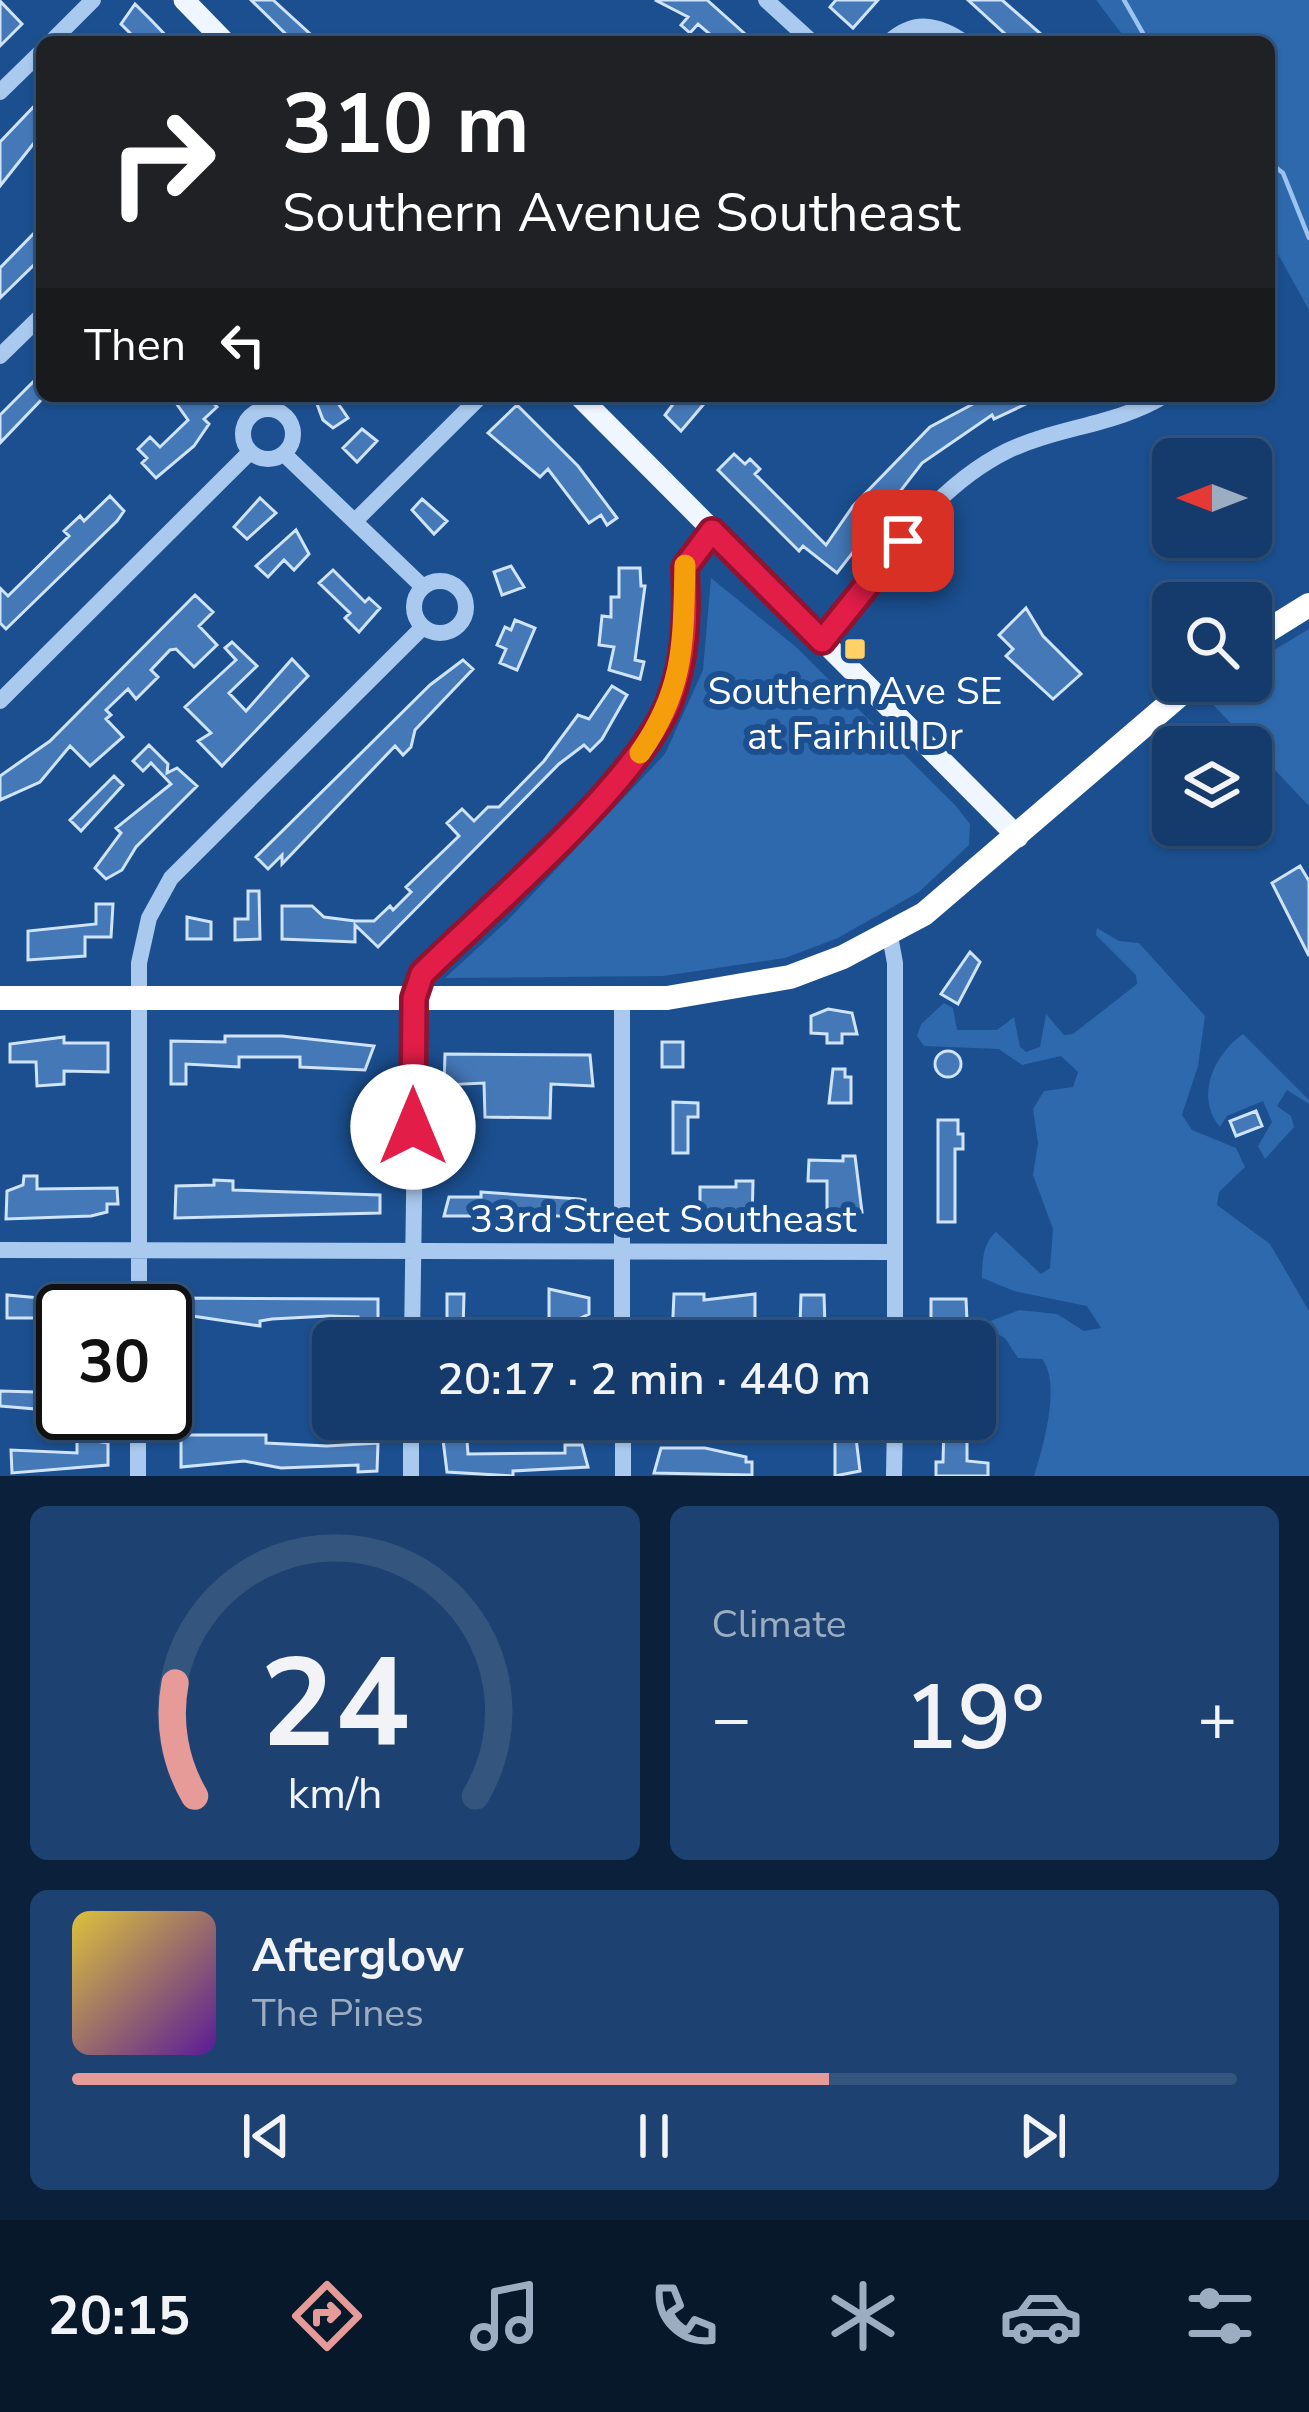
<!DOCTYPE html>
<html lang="en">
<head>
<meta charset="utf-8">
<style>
	body { margin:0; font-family:"Nunito Sans",sans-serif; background:#1d4271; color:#f1f3f6; height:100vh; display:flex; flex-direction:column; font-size:45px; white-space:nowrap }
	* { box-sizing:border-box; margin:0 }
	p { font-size:39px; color:#9dadc1 }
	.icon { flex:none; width:66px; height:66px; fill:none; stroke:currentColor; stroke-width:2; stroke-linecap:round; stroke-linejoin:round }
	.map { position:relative; height:1476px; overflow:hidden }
	.sheet { display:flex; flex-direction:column; gap:30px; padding:30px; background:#0b203b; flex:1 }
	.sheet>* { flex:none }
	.guide { position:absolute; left:36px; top:36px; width:1239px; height:366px; border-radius:18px; box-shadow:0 3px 9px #0004,0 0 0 3px #33557e; background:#202124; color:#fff; overflow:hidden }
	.needle { width:78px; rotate:270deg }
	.controls { position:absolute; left:1152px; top:438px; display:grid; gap:24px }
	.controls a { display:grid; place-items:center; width:120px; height:120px; border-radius:18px; background:#143b6b; box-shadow:0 3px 9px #0004,0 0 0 3px #33557e; font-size:60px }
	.speed { position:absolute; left:36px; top:1284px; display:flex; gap:24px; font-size:60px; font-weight:700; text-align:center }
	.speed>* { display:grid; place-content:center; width:156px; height:156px; border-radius:50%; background:#143b6b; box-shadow:0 3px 9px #0004,0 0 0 3px #33557e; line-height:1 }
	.speed .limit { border:6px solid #111; border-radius:18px; background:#fff; color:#111 }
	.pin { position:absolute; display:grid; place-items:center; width:102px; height:102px; color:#fff; margin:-51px; border-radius:24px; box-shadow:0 6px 18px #0006 }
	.me { position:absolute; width:132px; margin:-66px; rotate:0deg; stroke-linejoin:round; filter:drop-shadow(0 0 9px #0008) }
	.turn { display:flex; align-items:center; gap:42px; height:252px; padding:0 48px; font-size:54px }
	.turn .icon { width:156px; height:156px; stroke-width:2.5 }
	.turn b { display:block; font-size:84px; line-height:102px }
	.then { display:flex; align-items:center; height:114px; padding:0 48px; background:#0003; gap:24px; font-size:45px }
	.big { font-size:90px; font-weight:600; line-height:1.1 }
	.sheet .widget { flex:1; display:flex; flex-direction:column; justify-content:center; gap:18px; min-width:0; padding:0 42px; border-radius:18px; background:#1d4271 }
	.sheet .dial { align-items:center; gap:0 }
	.dial svg { height:312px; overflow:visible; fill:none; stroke:#33557e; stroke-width:7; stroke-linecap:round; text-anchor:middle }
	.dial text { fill:#f1f3f6; stroke:none }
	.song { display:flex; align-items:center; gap:36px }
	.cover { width:144px; height:144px; border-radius:18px; background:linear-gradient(135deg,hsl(50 70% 55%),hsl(270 70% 35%)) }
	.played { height:12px; border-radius:6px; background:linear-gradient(90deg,#e69b98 65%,#33557e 65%) }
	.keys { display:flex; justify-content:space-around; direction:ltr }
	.heat { display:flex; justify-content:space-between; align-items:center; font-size:66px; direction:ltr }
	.sheet .tiles { flex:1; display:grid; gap:30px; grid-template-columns:1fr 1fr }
	.widget:last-child { grid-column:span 2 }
	.trip { position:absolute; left:312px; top:1320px; width:684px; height:120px; border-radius:18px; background:#143b6b; box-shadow:0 3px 9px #0004,0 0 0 3px #33557e; font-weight:600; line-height:120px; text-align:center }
	.dock { display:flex; height:192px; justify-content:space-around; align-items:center; background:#08182b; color:#9dadc1 }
	.dock .icon { width:84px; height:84px }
	.dock .current { color:#e69b98 }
	.dock b { font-size:54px; color:#f1f3f6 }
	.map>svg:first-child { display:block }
</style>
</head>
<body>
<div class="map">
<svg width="1309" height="1476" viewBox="0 0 1309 1476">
	<rect width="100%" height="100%" fill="#1b4f8f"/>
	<path fill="#2e69ad" d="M1096,0h213v310l-40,-72v-196h-141z
		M711,578l85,69 159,158 15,19 -1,21 -50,47 -81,46 -53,20 -122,18 -218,2 61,-56 159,-168 38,-84z
		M1309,629v177l-106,-112 21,-13h27v-17z
		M1097,928l22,13 20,2 66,73 -7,50 -16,49 10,15 44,18 9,19 -26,25 -2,13 53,39 39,67v165h-275c8,-25 28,-93 8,-117l-24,-1 -13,-20 -25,-13 39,-15 38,4 27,17 17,-3 -14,-22 -73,-15 -32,-13c0,-16 1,-36 14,-46l45,42 9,-6 3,-39 -20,-54 5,-32 -5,-34 11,-18 29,-4 5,-15 -17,-16 -39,9 -23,-16 -75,-3 -7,-10 4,-12 23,-21 9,5 4,22h40l17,-13 6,30 6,5 14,-5 6,-33 18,21 9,-1 64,-50 -1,-9 -40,-40z
		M1243,1034l66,66v4l-22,-14 -10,16 14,10 3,11 -29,32 -7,-13 14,-24 -9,-21 -36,15 -7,11c-25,-29 -7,-72 23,-93z"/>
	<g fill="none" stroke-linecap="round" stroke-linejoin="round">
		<path stroke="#9cc4f0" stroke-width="4.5" d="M1124,0l24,42
			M1269,162l14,11 26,65"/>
	</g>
	<path fill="#4478b7" stroke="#cfe3fa" stroke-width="3" d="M251,0h22l46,42h-25z
		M655,0h52l47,42h-35l-21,-18 -8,9 -9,-8 7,-8z
		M836,0h42l-25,28 -23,-21z
		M968,0h34l48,42h-36z
		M0,1l22,23 -22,22z
		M135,4l17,17 20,21h-33l-18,-18z
		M42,98v35l-42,53v-44z
		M42,225v32l-42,41v-30z
		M42,373l3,23 -45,47v-28z
		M171,396h36l10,11 -13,12 5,5 -15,22 -38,32 -14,-15 5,-5 -9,-9 12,-12 10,10 28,-27z
		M314,396h19l15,22 -15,10 -10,-8z
		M679,396h15l9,9 -22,26 -16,-16z
		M988,396h55l-49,23 -2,-4 -70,48 -85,110 -34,-27 -4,5 -81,-81 16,-16 11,10 5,-5 10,10 -5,5 71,71 27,-39 77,-79z
		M517,405l61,61 39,52 -10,7 -6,-10 -12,8 -41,-54 -8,8 -52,-44z
		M362,429l15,12 -20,21 -14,-14z
		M110,496l14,15 -7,10 -111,108 -6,-6v-35l8,8 61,-60 -5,-5 16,-15 4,5z
		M260,498l16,15 -29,26 -13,-12z
		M422,499l25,22 -13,13 -22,-24z
		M296,530l13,24 -15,16 -10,-10 -16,17 -12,-11z
		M511,566l13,21 -22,8 -8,-23z
		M619,568h21l1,18h4l-10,74 9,2 -4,17 -31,-9 5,-23 -15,-2 3,-29 9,1v-20h8z
		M333,570l32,32 4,-4 11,10 -21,24 -14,-14 5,-5 -31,-30z
		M195,595l18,17 -14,14 18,19 -23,22 -18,-18 -6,1 -19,20 7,7 -22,22 -8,-10 -22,21 5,5 -5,4 17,18 -33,29 -20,-20 -30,36 -40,18v-24l50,-35z
		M1026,608l17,28 38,38 -28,25 -47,-43 7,-7 -14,-14z
		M515,620l20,8 -18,42 -17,-7 6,-14 -9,-4 8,-18 6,3z
		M232,642l25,24 -28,27 17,18 46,-52 16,17 -86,90 -24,-25 13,-8 -26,-26 51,-47 -11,-12z
		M463,660l10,9 -58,61 -4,17 -8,8 -8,-9 -113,118v-9l-14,14 -12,-12 174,-172z
		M612,686l15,9 -25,44 -12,12 -6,-6 -25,19 -181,183 -23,-22v17l-73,-3v-33h30l12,11 31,4h19l16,-15 3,4 18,-18 -5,-5 53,-51 -12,-13 15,-14 12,12 14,-14h11l45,-46 34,-46 11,4z
		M149,745l19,19 -1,9 10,-5 20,18 -61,61 -14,23 -16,9 -11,-11 26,-35 -5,-5 55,-44 -20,-21 -8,8 -10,-10z
		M114,776l9,9 -42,46 -11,-11z
		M1300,866l9,15v75l-37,-73z
		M248,891h11l1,48 -25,1v-21h13z
		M96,904h17l-2,33h-26v19l-57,4v-29l68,-7z
		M187,917l24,5v17h-24z
		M970,952l10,10 -22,42 -17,-10z
		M828,1009l24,4 5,21h-15v9h-15v-9l-16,-1v-17z
		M225,1036h57l92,10 -9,24 -65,-3v-10h-61v10l-53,-3v20h-15v-43l54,1z
		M64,1037v6h44v29l-44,-1v13l-27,2 -1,-24h-26v-18z
		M662,1042h21v25h-21z
		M935 1064a13 13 0 1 1 26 0a13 13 0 1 1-26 0Z
		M445,1054l145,1 3,31 -42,-2 -1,34 -65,-1 -1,-34 -40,2z
		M833,1069h12v8h6v26h-22z
		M673,1102l25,1v14h-10v36h-15z
		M1256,1111l6,15 -26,10 -6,-15z
		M938,1120h20v14h5v15h-8v73h-17z
		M843,1156h12l7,56 -35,-1v-30h-19l1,-21 34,1z
		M24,1176h13v13l80,-1 1,16h-11v8l-16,4 -85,3 1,-28 16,-6z
		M214,1180l19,1v9l147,5v18l-205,5 1,-32 38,-1z
		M736,1181h17l-1,42 -52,-4v-32h36z
		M481,1192l98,7 6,1 -1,16h-140l5,-19h32z
		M549,1289l40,9v16l-10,5v22h-15v-22h-15z
		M55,1293l45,2v16h-37v7h-56v-23l33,3z
		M447,1294h17l-1,37h-16z
		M674,1294h30v6l51,-6v47h-14v-10l-69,7z
		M801,1295h23l1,31h-25z
		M173,1298l205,1v28l-20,-1v-9l-30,-1 -56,3 -12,2v5l-68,-10 -2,9h-12z
		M931,1299h35l2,42h-23l10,-17 -24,-2z
		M0,1391l35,1 1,17 -36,-3z
		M854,1421l6,50 -25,5v-54z
		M944,1425l23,1v35l21,2v13h-52v-14h7z
		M181,1435h85v8l61,3 51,-3 -1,28 -19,1v-7l-77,3 -37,-7 -63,6z
		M77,1438l31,5v22l-96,8 -1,-23 66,3z
		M443,1440h24l1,14 97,-1v-8h17l6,22 -75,4v5l-66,-4z
		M661,1448h44l41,9v5h6v13l-98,-2z"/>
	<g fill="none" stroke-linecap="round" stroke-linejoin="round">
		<path stroke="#a9c9ee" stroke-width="16" d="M766,0l46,42
			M51,42l42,-42
			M889,42c25,-23 49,-18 75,0
			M0,92l42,-41
			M0,356l42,-41
			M243 434a25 25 0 1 1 50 0a25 25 0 1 1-50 0Z
			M284,454l139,133
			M355,521l126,-125
			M414 607a26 26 0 1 1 52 0a26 26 0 1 1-52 0Z
			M822,642c54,-67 106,-152 185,-191 50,-24 110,-26 157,-55
			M0,701l250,-249
			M890,936l5,27v378
			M622,999v342
			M0,1250l895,2
			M139,1311v-348l10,-45 22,-40 252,-251
			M412,1341l5,-353 5,-14 221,-224 37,-80 7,-44 -2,-59 27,-36
			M623,1419v57
			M138,1476v-63
			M411,1476v-57
			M894,1476l1,-57"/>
		<path stroke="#f0f6ff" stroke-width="21" d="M184,0l41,42
			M579,396l439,441"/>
		<path stroke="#fff" stroke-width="24" d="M1251,641l58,-36
			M0,998h667l123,-21 53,-20 81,-43 272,-233"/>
	</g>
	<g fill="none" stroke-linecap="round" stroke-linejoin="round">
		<g stroke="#92132f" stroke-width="30">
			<path id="route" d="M413,1127l1,-129 8,-24c68,-67 213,-189 247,-271 18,-46 18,-89 16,-136l27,-36 110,110 81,-100"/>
		</g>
		<use href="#route" stroke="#e11d48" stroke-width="21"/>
		<path stroke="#f59e0b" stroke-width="21" d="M640,753c46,-66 43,-113 45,-188"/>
	</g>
	<rect fill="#ffd166" stroke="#1b4f8f" stroke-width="4.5" x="843" y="637" width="24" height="24" rx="6"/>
	<g text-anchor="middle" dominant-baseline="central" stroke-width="12" stroke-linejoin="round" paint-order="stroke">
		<g font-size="39" fill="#fff" stroke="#1b4f8f">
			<text x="855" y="691">Southern Ave SE<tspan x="855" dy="45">at Fairhill Dr</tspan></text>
		</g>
		<g font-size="39" fill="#fff" stroke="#1b4f8f">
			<text x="663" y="1219">33rd Street Southeast</text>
		</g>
	</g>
</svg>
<div class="controls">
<a><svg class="needle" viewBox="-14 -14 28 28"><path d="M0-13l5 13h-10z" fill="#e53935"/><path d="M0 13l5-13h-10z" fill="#9dadc1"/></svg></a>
<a><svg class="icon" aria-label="search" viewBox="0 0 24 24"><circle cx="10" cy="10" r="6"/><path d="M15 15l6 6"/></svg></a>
<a><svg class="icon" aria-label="layers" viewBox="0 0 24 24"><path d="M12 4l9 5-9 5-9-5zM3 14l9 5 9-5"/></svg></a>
</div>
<div class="speed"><div class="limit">30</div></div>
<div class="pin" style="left:903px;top:541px;background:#d93025"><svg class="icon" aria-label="arrive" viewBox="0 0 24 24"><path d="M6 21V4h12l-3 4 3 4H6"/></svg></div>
<svg class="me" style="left:413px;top:1127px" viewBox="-20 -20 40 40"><circle r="19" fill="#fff"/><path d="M0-13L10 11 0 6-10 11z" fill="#e11d48"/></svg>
<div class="trip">20:17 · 2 min · 440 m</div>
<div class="guide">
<div class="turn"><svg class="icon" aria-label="right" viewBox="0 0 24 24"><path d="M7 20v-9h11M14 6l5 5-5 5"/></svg><div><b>310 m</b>Southern Avenue Southeast</div></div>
<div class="then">Then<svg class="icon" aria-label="left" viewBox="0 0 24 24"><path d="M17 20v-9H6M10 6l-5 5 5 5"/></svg></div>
</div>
</div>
<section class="sheet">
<div class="tiles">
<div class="widget dial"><svg viewBox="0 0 100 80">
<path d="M14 69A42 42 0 1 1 86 69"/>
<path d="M14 69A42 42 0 0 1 9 40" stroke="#e69b98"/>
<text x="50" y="56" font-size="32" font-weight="700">24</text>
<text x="50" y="72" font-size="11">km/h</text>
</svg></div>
<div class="widget"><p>Climate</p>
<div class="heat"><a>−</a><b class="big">19°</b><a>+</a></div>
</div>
<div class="widget">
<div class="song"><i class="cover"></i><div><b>Afterglow</b><p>The Pines</p></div></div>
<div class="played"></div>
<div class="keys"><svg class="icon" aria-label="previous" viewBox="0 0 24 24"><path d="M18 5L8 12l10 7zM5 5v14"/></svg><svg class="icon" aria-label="pause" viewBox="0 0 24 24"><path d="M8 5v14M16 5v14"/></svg><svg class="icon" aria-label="next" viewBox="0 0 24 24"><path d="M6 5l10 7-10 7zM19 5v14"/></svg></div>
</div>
</div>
</section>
<nav class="dock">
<b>20:15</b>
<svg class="icon current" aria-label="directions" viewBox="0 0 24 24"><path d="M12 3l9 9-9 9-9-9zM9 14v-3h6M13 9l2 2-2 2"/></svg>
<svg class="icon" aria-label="music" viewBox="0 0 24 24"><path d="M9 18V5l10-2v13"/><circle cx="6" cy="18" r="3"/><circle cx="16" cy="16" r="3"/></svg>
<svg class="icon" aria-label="phone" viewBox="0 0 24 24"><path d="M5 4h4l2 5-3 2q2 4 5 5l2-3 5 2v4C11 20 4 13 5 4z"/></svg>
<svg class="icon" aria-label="climate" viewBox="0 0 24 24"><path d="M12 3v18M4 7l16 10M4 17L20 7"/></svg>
<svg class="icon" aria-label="car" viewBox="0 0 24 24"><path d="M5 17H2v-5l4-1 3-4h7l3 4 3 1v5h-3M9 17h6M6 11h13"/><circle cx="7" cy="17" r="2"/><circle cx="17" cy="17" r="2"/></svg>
<svg class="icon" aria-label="filters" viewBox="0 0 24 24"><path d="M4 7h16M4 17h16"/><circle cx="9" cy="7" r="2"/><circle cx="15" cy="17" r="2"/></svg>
</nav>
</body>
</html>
